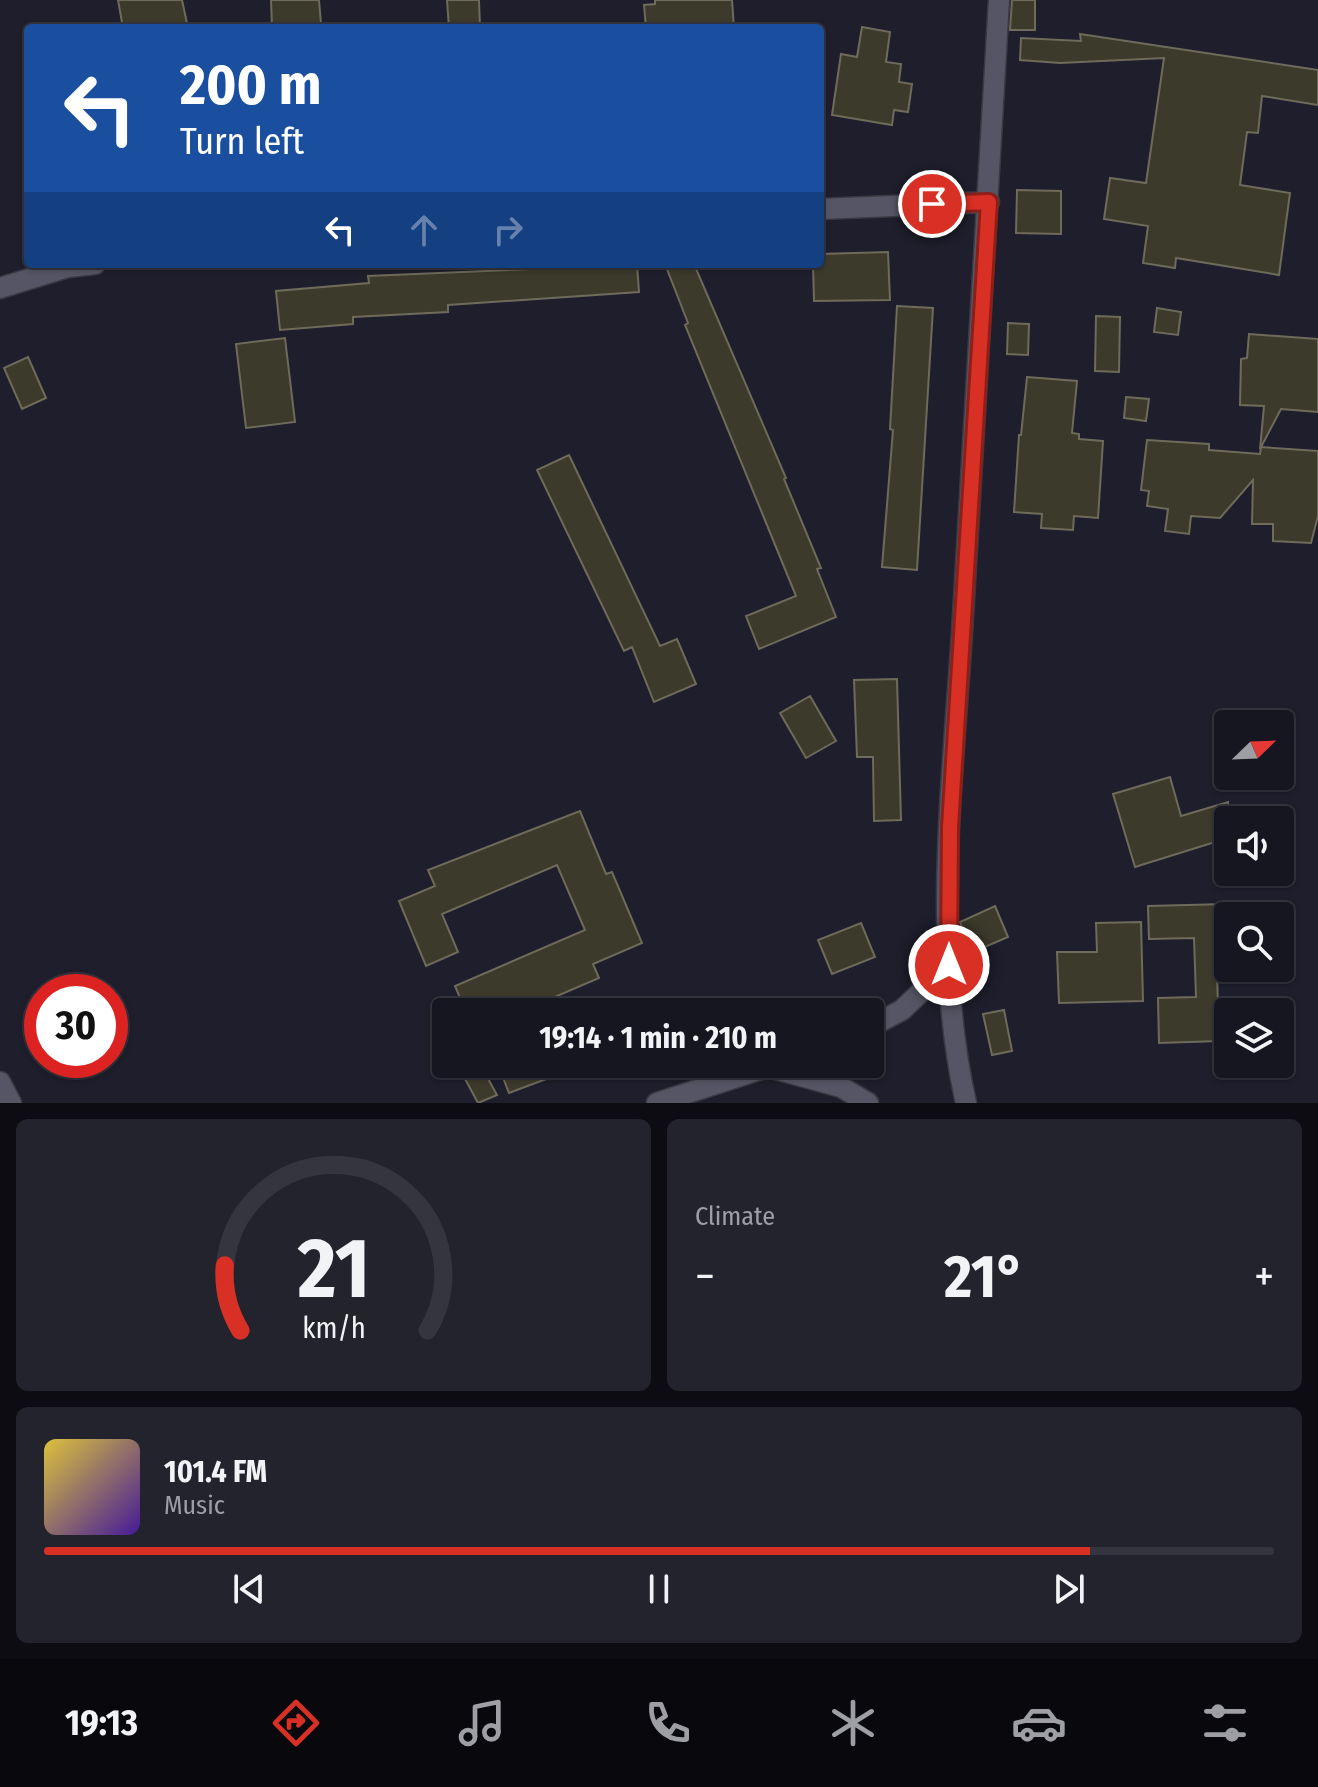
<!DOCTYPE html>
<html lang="en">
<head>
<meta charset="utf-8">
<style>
	body { margin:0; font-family:"Fira Sans Condensed",sans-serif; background:#23232e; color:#f1f3f6; height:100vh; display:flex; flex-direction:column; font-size:30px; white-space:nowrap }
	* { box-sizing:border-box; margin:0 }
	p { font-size:26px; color:#9e9fa5 }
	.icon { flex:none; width:44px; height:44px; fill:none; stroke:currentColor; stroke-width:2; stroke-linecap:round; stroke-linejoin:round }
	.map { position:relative; height:1103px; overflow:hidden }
	.sheet { display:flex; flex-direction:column; gap:16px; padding:16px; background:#0c0c12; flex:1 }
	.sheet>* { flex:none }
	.top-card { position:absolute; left:24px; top:24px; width:800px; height:244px; border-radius:8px; box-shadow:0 2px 6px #0004,0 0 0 2px #35353f; background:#1a4fa0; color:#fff; overflow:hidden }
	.needle { width:52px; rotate:67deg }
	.fabs { position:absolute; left:1214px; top:710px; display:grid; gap:16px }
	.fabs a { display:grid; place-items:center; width:80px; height:80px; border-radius:8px; background:#161621; box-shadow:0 2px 6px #0004,0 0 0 2px #35353f; font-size:40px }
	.speed { position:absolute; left:24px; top:974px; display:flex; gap:16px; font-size:40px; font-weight:700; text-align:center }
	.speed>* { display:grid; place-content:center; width:104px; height:104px; border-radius:50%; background:#161621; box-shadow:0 2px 6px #0004,0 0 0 2px #35353f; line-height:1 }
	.speed .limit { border:12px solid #d22; background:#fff; color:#111 }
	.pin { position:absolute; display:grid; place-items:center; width:68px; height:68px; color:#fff; margin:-34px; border:4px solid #fff; border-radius:50%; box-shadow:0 2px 8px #0007 }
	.me { position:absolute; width:88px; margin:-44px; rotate:0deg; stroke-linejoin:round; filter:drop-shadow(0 0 6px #0008) }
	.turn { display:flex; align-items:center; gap:28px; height:168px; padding:0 24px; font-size:36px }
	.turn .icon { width:104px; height:104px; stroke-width:2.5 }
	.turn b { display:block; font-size:56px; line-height:68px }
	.lanes { display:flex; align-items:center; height:76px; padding:0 24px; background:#0003; justify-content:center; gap:40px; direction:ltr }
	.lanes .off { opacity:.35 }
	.big { font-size:60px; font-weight:700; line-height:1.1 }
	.sheet .tile { flex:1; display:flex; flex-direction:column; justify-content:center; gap:12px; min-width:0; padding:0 28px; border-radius:12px; background:#23232e }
	.sheet .dial { align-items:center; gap:0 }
	.dial svg { height:208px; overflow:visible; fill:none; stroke:#35353f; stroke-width:7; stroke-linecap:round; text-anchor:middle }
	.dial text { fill:#f1f3f6; stroke:none }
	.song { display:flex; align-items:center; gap:24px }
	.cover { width:96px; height:96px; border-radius:12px; background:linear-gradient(135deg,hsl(50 70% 55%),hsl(260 70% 35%)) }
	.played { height:8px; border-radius:4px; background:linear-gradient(90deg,#d93025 85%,#35353f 85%) }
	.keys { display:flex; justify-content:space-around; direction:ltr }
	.heat { display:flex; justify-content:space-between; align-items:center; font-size:44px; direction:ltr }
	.sheet .tiles { flex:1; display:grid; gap:16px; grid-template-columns:1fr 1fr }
	.tile:last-child { grid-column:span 2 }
	.trip { position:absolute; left:432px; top:998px; width:452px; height:80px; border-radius:8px; background:#161621; box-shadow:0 2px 6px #0004,0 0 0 2px #35353f; font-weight:700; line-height:80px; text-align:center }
	.tab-bar { display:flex; height:128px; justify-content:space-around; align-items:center; background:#09090d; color:#9e9fa5 }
	.tab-bar .icon { width:56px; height:56px }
	.tab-bar .on { color:#d93025 }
	.tab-bar b { font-size:36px; color:#f1f3f6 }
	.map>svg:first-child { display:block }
</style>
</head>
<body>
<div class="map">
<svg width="1318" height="1103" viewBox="0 0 1318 1103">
	<rect width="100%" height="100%" fill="#1e1e2c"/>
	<path fill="#3c3a2b" stroke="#6e6b5b" stroke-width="2" d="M118,0h64l6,28h-65z
		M271,0h48l2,24 -49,3z
		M447,0h32l1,28h-31z
		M655,0h77l2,28h-88l-2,-23 11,-1z
		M1012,0h23v30h-25z
		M862,27l28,5 -4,30 15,2 -2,18 13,2 -4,28 -14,-2 -2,15 -60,-10 9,-61 16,3z
		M1080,34l238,36v35l-56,-9 -4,37 -11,-1 -7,53 50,8 -11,82 -103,-17 -1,10 -32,-5 5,-37 -44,-7 6,-41 36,5 18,-125 -104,5 -40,-3 1,-22 60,3z
		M1017,190l44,1v43l-45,-1z
		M888,252l2,48 -76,1 -1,-37h7v-10z
		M582,264h55l2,28 -191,13v7l-95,5v7l-73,6 -4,-39 93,-8 -1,-7 187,-8z
		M665,264h29l92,214 -2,1 37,89 -4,1 19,48 -77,32 -13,-33 50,-20 -111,-271 3,-2z
		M897,306l36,2 -16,262 -35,-3 11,-137 -3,-1z
		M1157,308l24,4 -3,23 -24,-3z
		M1096,316l24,1 -1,55 -24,-1z
		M1008,323l21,1 -1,31 -21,-1z
		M1249,334l69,5v73l-37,-3 -21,40 4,-43 -24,-1 1,-46 6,-1z
		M285,338l10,84 -49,6 -10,-84z
		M28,357l18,41 -24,11 -18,-41z
		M1027,377l50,4 -5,52 7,1v5l24,2 -5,77 -24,-2 -1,14 -32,-2 1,-14 -28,-2 5,-77h2z
		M1126,397l23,2 -3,22 -22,-3z
		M1147,440l62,4v6l51,4 1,-7 57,4v65l-7,27 -38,-2v-17h-21l1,-44 -33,38 -29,-2 -2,18 -24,-3 3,-22 -21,-3 2,-15 -8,-1z
		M569,455l91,191 17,-7 19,45 -42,18 -22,-55 -8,4 -87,-181z
		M897,679l4,141 -27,1 -1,-64h-16l-3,-77z
		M810,696l26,45 -30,17 -26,-45z
		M1170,777l11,39 47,-14v36l-93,29 -22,-73z
		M580,811l26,63 6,-2 30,71 -49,21 6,14 -79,34h-54l-11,-26 130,-56 -28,-65 -115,49 16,38 -32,14 -27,-65 36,-15 -7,-16z
		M1226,904l1,33h-11l3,104 -60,2 -1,-45 38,-1 -2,-59 -45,1 -1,-33z
		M995,906l13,31 -37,16 -11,-31z
		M1141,922l2,79 -84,2 -2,-51h40l-1,-29z
		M861,923l14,34 -43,17 -14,-34z
		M1004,1010l8,41 -20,4 -9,-41z
		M457,1064h23l17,31 -19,8z
		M530,1064h51v2l-72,27 -7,-18z"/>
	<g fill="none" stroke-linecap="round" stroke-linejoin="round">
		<g stroke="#3a3944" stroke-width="23">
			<path id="minor" d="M820,209l169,-7
				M0,288l68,-21 27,-3
				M870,1027l32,-17 47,-45
				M768,1067l73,20 27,16
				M0,1082l11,21
				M657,1103l120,-39
				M966,1103c-34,-150 -14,-317 -4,-470 13,-211 26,-422 37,-633"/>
		</g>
		<use href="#minor" stroke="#555565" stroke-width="20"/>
	</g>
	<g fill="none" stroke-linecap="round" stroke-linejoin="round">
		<g stroke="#8d1f18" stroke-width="20">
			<path id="route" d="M932,204l57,-2 -39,625 -1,138"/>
		</g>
		<use href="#route" stroke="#d93025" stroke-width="14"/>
	</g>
</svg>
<div class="fabs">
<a><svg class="needle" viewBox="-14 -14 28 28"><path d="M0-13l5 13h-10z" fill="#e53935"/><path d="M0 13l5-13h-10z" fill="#9e9fa5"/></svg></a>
<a><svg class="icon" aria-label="sound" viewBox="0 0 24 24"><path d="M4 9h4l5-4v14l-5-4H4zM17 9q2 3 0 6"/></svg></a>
<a><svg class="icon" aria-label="search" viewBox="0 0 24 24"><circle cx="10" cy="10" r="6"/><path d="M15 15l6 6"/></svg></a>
<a><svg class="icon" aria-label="layers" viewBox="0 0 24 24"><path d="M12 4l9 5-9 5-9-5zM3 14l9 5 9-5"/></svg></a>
</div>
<div class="speed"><div class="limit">30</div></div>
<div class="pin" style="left:932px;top:204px;background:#d93025"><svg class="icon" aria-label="arrive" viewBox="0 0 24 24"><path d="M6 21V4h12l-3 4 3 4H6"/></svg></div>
<svg class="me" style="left:949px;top:965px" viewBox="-20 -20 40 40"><circle r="17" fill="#d93025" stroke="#fff" stroke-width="3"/><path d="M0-11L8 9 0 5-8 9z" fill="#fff"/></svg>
<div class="trip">19:14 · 1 min · 210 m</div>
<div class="top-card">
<div class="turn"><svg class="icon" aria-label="left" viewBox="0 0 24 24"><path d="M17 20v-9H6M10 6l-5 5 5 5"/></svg><div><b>200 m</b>Turn left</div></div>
<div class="lanes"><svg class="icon" aria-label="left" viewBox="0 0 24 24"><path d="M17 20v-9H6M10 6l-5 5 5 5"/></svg><svg class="icon off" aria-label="ahead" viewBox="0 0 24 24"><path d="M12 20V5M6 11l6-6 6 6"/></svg><svg class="icon off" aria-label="right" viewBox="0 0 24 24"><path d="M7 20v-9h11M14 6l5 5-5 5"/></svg></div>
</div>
</div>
<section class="sheet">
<div class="tiles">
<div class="tile dial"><svg viewBox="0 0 100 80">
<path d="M14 69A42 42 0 1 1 86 69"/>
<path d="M14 69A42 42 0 0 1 8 44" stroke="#d93025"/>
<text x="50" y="56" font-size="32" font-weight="700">21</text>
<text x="50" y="72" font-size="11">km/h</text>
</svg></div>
<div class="tile"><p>Climate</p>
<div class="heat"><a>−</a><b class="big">21°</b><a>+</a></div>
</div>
<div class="tile">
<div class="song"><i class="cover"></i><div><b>101.4 FM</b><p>Music</p></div></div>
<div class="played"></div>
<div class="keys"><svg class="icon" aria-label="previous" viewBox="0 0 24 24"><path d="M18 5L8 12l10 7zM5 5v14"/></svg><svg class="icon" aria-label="pause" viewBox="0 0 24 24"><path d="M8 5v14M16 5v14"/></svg><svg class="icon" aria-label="next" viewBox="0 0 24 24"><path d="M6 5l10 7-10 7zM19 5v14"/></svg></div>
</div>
</div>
</section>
<nav class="tab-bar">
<b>19:13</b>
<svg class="icon on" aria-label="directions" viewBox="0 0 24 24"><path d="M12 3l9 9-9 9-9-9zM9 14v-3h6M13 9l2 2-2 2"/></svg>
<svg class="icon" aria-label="music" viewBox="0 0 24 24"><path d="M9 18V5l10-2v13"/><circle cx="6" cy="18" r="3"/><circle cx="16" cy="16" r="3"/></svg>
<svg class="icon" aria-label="phone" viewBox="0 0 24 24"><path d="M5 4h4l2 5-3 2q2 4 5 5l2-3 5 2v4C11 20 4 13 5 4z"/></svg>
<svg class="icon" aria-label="climate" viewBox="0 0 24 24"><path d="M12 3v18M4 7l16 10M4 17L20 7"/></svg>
<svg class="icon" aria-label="car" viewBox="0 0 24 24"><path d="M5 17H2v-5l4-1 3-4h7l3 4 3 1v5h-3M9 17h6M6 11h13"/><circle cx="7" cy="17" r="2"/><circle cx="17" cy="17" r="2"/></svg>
<svg class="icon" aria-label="filters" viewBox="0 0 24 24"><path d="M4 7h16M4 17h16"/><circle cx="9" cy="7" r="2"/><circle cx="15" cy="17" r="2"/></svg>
</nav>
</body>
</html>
